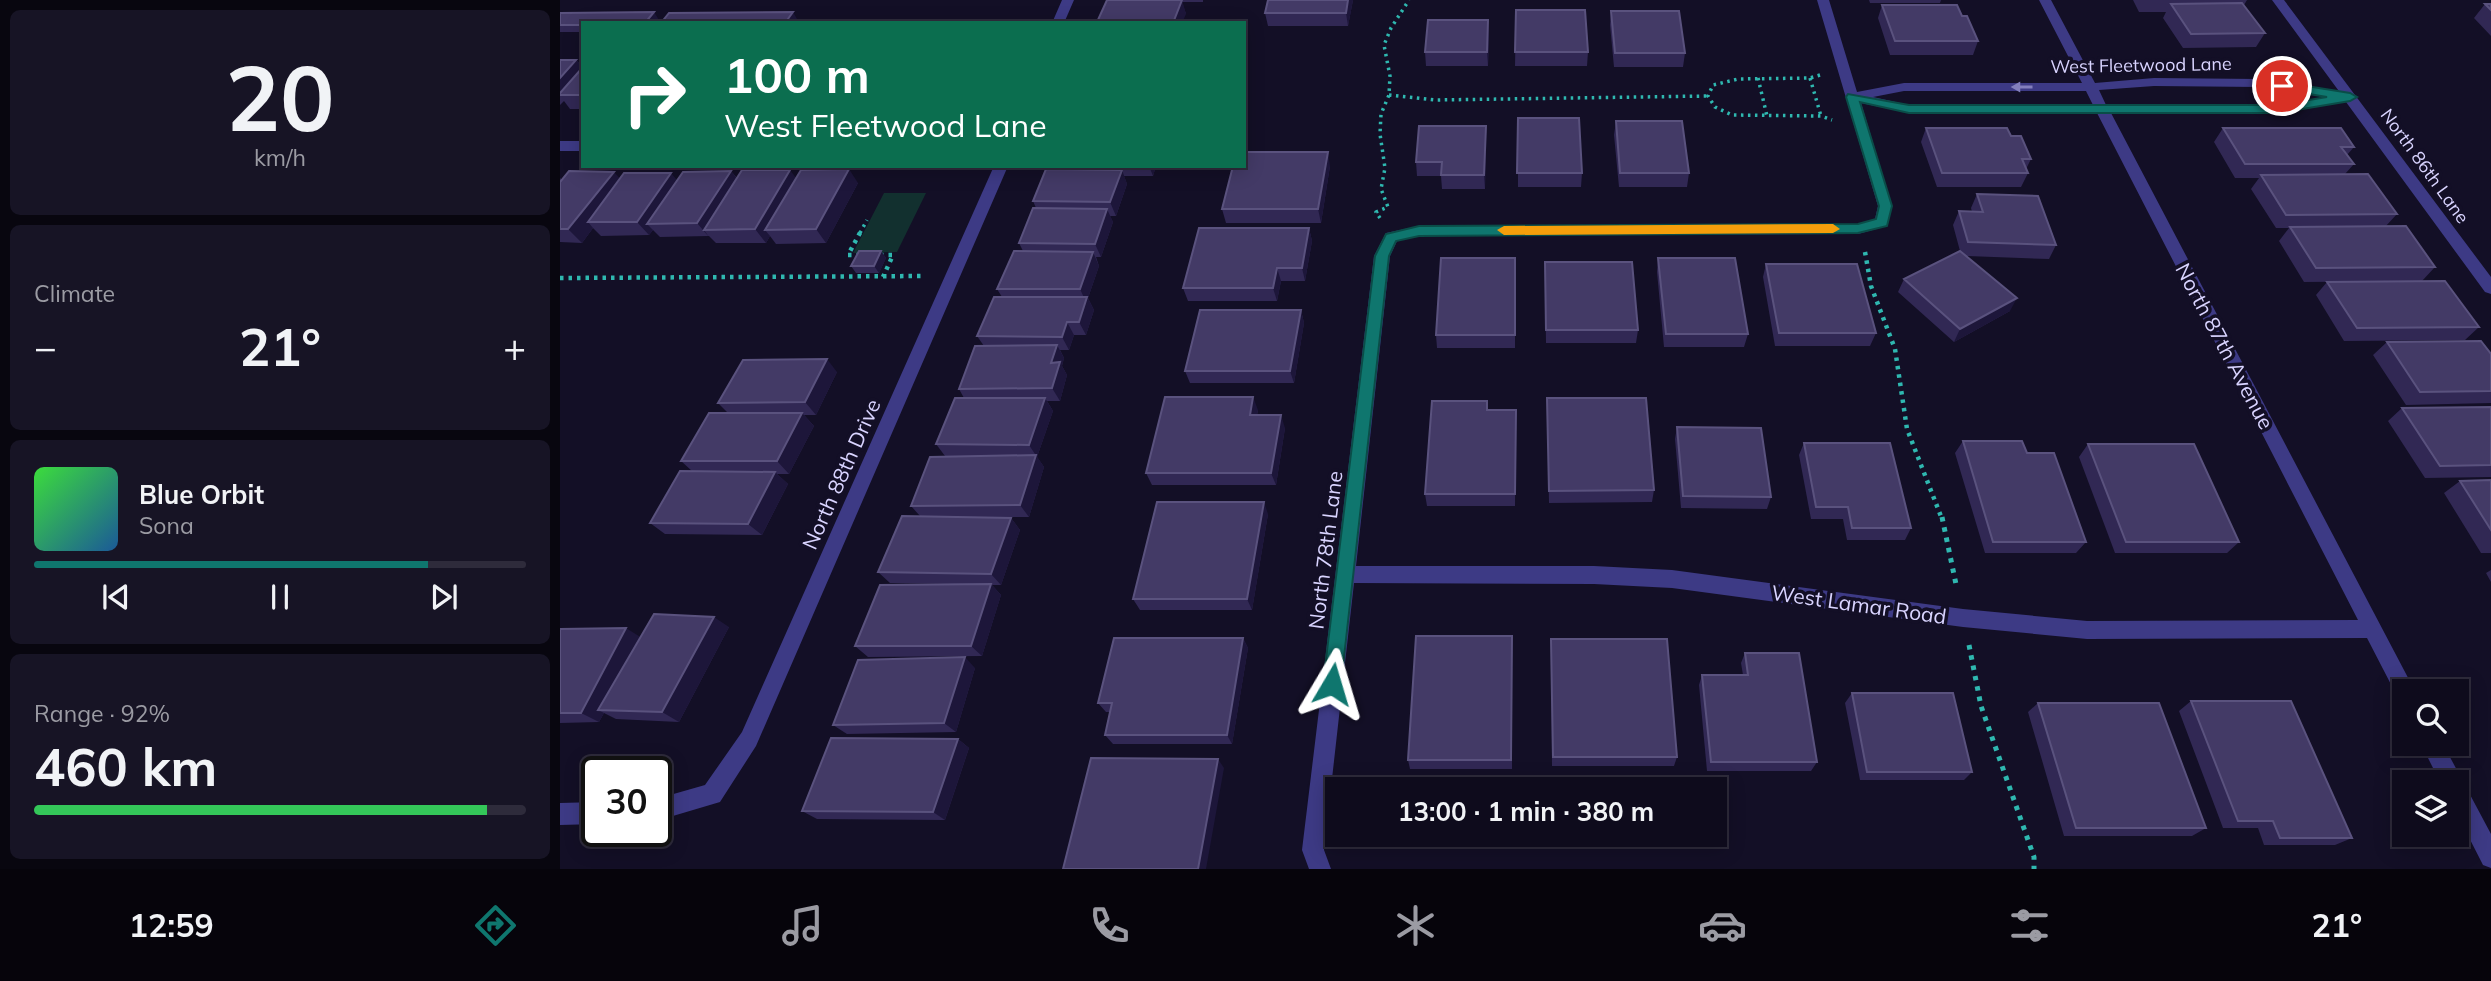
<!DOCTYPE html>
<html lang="en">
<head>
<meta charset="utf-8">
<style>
	body { margin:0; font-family:Mulish,sans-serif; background:#171425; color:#f1f3f6; height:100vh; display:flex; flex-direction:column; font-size:26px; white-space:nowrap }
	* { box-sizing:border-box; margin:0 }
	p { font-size:23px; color:#9b9ba3 }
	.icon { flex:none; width:38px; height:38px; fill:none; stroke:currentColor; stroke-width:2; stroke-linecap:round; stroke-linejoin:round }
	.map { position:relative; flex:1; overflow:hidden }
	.sheet { display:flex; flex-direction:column; gap:10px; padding:10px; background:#08060f; width:560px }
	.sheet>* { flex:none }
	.guide { position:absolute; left:21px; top:21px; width:665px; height:147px; border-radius:0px; box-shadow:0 4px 18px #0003,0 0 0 2px #2e2b3b; background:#0b6e4f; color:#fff; overflow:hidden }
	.controls { position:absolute; left:1832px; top:679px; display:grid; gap:14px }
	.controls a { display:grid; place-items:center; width:77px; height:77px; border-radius:0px; background:#0e0b1c; box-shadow:0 4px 18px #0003,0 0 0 2px #2e2b3b; font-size:35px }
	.speed { position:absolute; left:21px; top:756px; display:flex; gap:14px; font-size:35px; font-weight:700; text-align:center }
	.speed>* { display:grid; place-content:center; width:91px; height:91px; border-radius:50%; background:#0e0b1c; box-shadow:0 4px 18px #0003,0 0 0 2px #2e2b3b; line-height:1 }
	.speed .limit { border:4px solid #111; border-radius:10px; background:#fff; color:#111 }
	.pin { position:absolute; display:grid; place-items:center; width:60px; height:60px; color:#fff; margin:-30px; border:4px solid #fff; border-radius:50%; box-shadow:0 2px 7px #0007 }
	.me { position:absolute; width:77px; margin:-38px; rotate:7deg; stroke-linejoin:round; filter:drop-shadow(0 0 5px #0008) }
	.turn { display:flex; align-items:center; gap:24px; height:147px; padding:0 28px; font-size:32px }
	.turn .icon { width:91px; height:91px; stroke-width:2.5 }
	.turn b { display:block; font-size:49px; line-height:60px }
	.big { font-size:52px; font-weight:700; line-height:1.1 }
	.sheet .tile { flex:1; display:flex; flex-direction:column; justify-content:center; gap:10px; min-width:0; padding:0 24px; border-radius:10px; background:#171425 }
	.sheet .dial { align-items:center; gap:0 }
	.dial b { font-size:91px; line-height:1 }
	.song { display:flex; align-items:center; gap:21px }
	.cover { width:84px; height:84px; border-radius:10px; background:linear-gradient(135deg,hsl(120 70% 55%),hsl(210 70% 35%)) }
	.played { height:7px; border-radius:4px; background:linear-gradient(90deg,#0f766e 80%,#2e2b3b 80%) }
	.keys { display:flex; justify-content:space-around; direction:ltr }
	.heat { display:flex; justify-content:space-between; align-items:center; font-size:38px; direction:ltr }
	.charge { height:10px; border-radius:5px; background:linear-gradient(90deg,#34c759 92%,#2e2b3b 0) }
	.trip { position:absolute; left:765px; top:777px; width:402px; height:70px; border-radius:0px; background:#0e0b1c; box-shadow:0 4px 18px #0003,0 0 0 2px #2e2b3b; font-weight:700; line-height:70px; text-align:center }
	.tabs { display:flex; height:112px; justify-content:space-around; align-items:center; background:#06040b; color:#9b9ba3 }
	.tabs .icon { width:49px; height:49px }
	.tabs .on { color:#0f766e }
	.tabs b { font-size:32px; color:#f1f3f6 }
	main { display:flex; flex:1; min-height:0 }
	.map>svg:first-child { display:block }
</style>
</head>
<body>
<main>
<section class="sheet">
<div class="tile dial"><b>20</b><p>km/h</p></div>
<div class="tile"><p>Climate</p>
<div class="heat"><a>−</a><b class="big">21°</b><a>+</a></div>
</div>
<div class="tile">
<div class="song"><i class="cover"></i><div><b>Blue Orbit</b><p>Sona</p></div></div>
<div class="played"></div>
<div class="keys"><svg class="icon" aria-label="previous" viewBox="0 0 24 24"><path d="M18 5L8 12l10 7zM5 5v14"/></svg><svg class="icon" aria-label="pause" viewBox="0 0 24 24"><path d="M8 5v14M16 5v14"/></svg><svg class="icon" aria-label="next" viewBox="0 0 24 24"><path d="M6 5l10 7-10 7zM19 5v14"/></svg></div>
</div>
<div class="tile"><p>Range · 92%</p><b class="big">460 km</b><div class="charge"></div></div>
</section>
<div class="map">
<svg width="1931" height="869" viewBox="0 0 1931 869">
	<rect width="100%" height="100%" fill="#130f26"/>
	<path fill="#12302f" d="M324,193h42l-29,59 -44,1z"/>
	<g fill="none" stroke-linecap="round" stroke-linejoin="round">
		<path stroke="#2fb8b0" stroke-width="3.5" stroke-dasharray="2.5 4.5" stroke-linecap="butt" d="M1260,75l-10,3 -72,1 -25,6 -5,11 7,11 17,8 89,1 11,4
			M1198,78l9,38
			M1250,78l11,38
			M829,95l46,5 273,-4
			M820,218l-4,-6 12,-5 -7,-18 4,-21 -5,-34 1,-20 8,-19 1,-19 -6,-31 7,-17 18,-28
			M300,233l7,-13"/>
		<path stroke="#2fb8b0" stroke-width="4.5" stroke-dasharray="3.5 5" stroke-linecap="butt" d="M1305,252l6,34 24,63 12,80 35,90
			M300,255h-12l13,-24
			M320,255h13l-10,22
			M0,278l363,-2"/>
		<path stroke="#2fb8b0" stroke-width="5" stroke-dasharray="4.5 6" stroke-linecap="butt" d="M1382,517l15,72
			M1409,645l12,61 53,151v12"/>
		<path fill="#3d3a85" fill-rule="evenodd" d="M502,0h12l-10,23h-12z
			M1257,0h12l28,92 47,-9h178l-43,-83h12l44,83 59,-5 105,1 74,11 8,4 -69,-94h12l207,277v17l-6,-2 -139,-190 -67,11h-168l304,578h-11v10l-6,-3 -31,-60 -280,1 -124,-12 -291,-39 -78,-4 -240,-1 -30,267 7,19h-22l-7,-19 72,-594 12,-23 33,-7 439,-2 17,-5 3,-13zM1594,86l105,1 66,10 -46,8h-173l-7,-15zM1344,91h182l7,14h-184l-36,-8zM1301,103l48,10h188l261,507 -271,1 -124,-12 -291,-39 -78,-4h-238l34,-310 7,-15 22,-5 439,-2 29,-8 5,-20z
			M0,141h23v10h-23z
			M434,166h14l-252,580 -36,56 -64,19v-22l49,-14 37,-53z
			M1861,744h22l48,90v34l-8,-3 -26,-51v-32h-17z
			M37,802v22l-37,1v-22z"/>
	</g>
	<path fill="#312854" d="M547,0h96v2h-21l4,12z
		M793,0l-5,26h-80l-3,-13z
		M1309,0h72l-1,3h-70z
		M1573,0h114l-3,5 21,28 -9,14 -73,1 -20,-30 3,-6h-27z
		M1925,4h6v32l-17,-18z
		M1322,5l80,11 16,25 -5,14h-83l-12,-37z
		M956,10l72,42 -1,14h-72z
		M1051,11l74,42 -2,14h-69l-4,-42z
		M0,13l99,7 -3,3h-73v9h-23z
		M929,34l-1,32h-62l-1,-14z
		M0,60h16l7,7v42h-13l-6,-8 -4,4z
		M958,118l64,55 -1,14h-63z
		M1056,121l73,52 -2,14h-68l-5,-52z
		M926,126l-1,63h-43l-1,-13h-24l-1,-14z
		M1366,128l85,8 20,23 -5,10 2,4 -7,14h-84l-16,-45z
		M1663,128l131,19 -7,8 7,9 -9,10 52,40 -12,13 50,40 -13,14 -118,1 -25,-41 10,-13h-13l-25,-39 8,-11h-24l-21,-36z
		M489,166h107l-3,10h-29l3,8 -11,32h-6l3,6 -12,35h-5l3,9 -11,32 6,12 -8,25h-12l-5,15h-9l4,8 -2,8 5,9 -7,26h-13l6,10 -16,46 7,10 -15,50h-46l28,1 9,12 -19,55h-9l9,10 -19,61 -114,1 -13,-11 98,-62 -63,-1 -12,-11 42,-56 -9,-10 34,-50 -9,-12 28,-46 -5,-9 25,-43 -7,-10 25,-39 -5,-8 26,-38 -4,-8 17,-35 -3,-7 17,-32z
		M770,166l-9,57h-95l-4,-14z
		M171,171l6,7h59l62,5 -32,60 -50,1 -6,-8 -4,7h-50l-7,-7 -49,1 -7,-7 -4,5 -48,1 -8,-8 -11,15 -22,-1v-64l2,2 58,-2 57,2z
		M1417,194l79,51 -7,14 -82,-3 43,55 -56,31 -56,-50 6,-13 56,-28 -7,-26 6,-14 13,1 -1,-4z
		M749,228l3,13 -7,40h-24l-4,20h-89l-5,-13z
		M321,251l5,7 -7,15h-23l-5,-7z
		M955,258v90h-78l-1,-13z
		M1098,258l90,76 -4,13h-80l-7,-75z
		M1206,264l110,69 -6,13h-95l-12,-69z
		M985,275l93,55 -2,13h-90z
		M1767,282l152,45 -14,13 -121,1 -28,-46z
		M741,310l3,13 -10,60h-104l-5,-12z
		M1827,342l104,12v49l-85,2 -33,-50z
		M277,372l-21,43h-12l10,11 -25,48h-12l11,10 -26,51 -97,-1 -15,-11 42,-52 -11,-10 47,-48 -10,-10z
		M987,398l107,92 -2,12 -103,1z
		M1931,407v70l-66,1 -37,-57 14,-13z
		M698,410l-1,5 28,13 -9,57h-124l-6,-12z
		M928,410h28l-1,96h-88l-2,-12z
		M1117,427l94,70 -4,12 -86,-1 -6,-69z
		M1403,441l64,12 59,89 -10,11h-91l-30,-100z
		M1244,443l107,85 -6,12h-58l-4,-21h-32l-12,-64z
		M1528,444l151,98 -12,11h-112l-36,-96z
		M1931,480v73h-10l-37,-60 16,-12z
		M708,514l-16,96h-112l-7,-11z
		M1931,570v12l-5,-9z
		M169,627l-50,95 -63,-3 -12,-6 -5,9 -39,1v-94l80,8z
		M952,636v133h-102l-2,-9z
		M683,638l5,10 -16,96h-119l-8,-9 5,-23h-4l-8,-9z
		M991,639l126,118 -3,9h-122z
		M1185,653l72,109 -6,9h-104l-8,-86 3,-10h41l-2,-12z
		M415,668l-19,64 -109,2 -14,-9z
		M1292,693l120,79 -8,8h-104l-15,-77z
		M1631,701l161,137 -17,7h-71l-6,-17h-35l-44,-117z
		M1478,703l168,125 -14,8h-128l-36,-124z
		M398,739l11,9 -24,72 -128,-1 -15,-8z"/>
	<path fill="#1d163a" d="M622,0l4,14 -4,9h-9z
		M788,0h5l-5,26 -2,-13z
		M94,12l5,8 -3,3h-11z
		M233,12l4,7 -2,4h-10z
		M928,20l1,14 -1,32 -1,-14z
		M16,60l7,8 -23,27v-17z
		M926,126v14l-1,49 -1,-14z
		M768,152l2,14 -9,57 -3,-14z
		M589,166h7l-3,10z
		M289,169l9,14 -32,60 -10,-14z
		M230,170l10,13 -35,47 5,6 -4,7 -11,-14z
		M562,170l5,14 -11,32 -6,-14z
		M171,171l11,14 -38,45 5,7 -12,-14z
		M54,172l12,13 -38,37 5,6 -11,15 -14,-14z
		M111,173l11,13 -35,38 6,6 -4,5 -12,-13z
		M547,209l6,13 -12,35 -6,-13z
		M749,228l3,13 -7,40 -3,-13z
		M321,251l5,7 -7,15 -5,-7z
		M533,252l6,14 -11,32 6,12 -8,25 -7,-13 7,-20 -6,-13z
		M717,268l4,13 -4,20 -4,-13z
		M1457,298l-7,13 -56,31 6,-13z
		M741,310l3,13 -10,60 -4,-12z
		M507,322l7,13 -5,15 -7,-13z
		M497,345l7,13 -2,8 5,9 -7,26 -8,-13 -1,-25z
		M267,359l10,13 -21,43 -11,-13z
		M693,397l5,13 -4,18 -4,-13z
		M485,398l8,13 -16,46 -8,-12z
		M242,413l12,13 -25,48 -12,-13z
		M721,415l4,13 -9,57 -5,-12z
		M476,455l8,12 -15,50 -9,-12z
		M215,472l13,12 -26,51 -14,-11z
		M704,502l4,12 -16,96 -5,-11z
		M451,518l9,12 -19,55 -10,-11z
		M431,584l10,11 -19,61 -11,-10z
		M154,617l15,10 -50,95 -17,-10z
		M66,628l16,10 -44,72 6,3 -5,9 -18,-9z
		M683,638l5,10 -16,96 -5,-9z
		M405,657l10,11 -19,64 -12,-9z
		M398,739l11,9 -24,72 -12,-8z
		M658,759l6,9 -18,101h-8z"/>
	<path fill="#433a66" stroke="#5a527e" stroke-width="2" d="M547,0h75l-9,23 -76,-1z
		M708,0h80l-2,13h-81z
		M1682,3l23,30 -74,1 -20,-30z
		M1925,4h6v6z
		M1322,5h75l5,11h5l11,25h-83z
		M956,10h69l3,42h-73z
		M1051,11h68l6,42h-70z
		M94,12l-9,11h-62v2h-23v-12z
		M233,12l-8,11h-124l8,-10z
		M868,20h60l-1,32h-62z
		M0,60h16l-16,18z
		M23,67v28h-23v-2z
		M958,118h61l3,55h-65z
		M1056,121h66l7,52h-69z
		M859,126h67l-2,49h-43l1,-13h-26z
		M1366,128h81l4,8h10l10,23h-9l6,14h-86z
		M1663,128h118l13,19h-13l13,17h-109z
		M684,152h84l-10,57h-96l11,-43h11z
		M289,169l-33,60 -51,1 36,-60z
		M486,169l76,1 -12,32 -77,-1z
		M182,170h48l-35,59 -51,1z
		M9,171l45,1 -46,57h-8v-47z
		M171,171l-34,52 -50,1 36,-52z
		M64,173h47l-34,49h-49z
		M1808,174l29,40 -111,1 -25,-40z
		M1417,194l61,2 18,49 -88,-3 -9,-31 24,1z
		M473,208l74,1 -12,35 -76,-1z
		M1846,226l29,41 -119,1 -26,-41z
		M639,228h110l-7,40h-25l-4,20h-90z
		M299,251h22l-7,15h-23z
		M454,251l79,1 -13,37h-83z
		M1400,251l57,47 -57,31 -56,-50z
		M881,258h74v77h-79z
		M1098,258h77l13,76h-82z
		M985,262h87l6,68h-92z
		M1206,264h91l19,69h-97z
		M1885,281l34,46 -122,1 -30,-46z
		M434,297h93l-8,25h-12l-5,15 -85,-1z
		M640,310h101l-11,61h-105z
		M1921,341l10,13v37l-71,1 -33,-50z
		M497,345l-6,18 9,-1 -8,26 -93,1 16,-43z
		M267,359l-22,43 -87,1 25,-43z
		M605,397h88l-3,18h31l-10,58h-125z
		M395,398h90l-16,47 -93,-1z
		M987,398h99l8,92 -105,1z
		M872,401h55v9h29l-1,84h-90z
		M1931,407v58l-51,1 -38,-58z
		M149,413h93l-25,48h-96z
		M1117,427l84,1 10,69 -88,-1z
		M1403,441h59l5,12h27l32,89h-93z
		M1244,443h86l21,85h-59l-4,-21h-32z
		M1528,444h106l45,98h-113z
		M476,455l-16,50 -109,1 19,-49z
		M120,471l95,1 -27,52 -98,-1z
		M1931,480v50l-31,-49z
		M597,502h107l-17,97h-114z
		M342,516l109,2 -20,56 -113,-2z
		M431,584l-20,62h-116l25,-61z
		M94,614l60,3 -52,95 -64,-2z
		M66,628l-45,85h-21v-84z
		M856,636h96l-1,124h-103z
		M554,638h129l-16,97h-122l7,-32h-14z
		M991,639h116l10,118h-124z
		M1185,653h54l18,109h-106l-9,-87h46z
		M405,657l-21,66 -111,2 25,-65z
		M1292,693h101l19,79h-105z
		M1631,701h100l61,137h-72l-7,-17h-35z
		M1478,703h121l47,125h-130z
		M271,738l127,1 -25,73 -131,-1z
		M531,758l127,1 -20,110h-135z"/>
	<defs><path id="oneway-solid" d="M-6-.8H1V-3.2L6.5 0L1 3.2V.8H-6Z" transform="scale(1.75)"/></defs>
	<use fill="#837fbc" href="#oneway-solid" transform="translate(1462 87) rotate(180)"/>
	<path fill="#0f766e" stroke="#0a4d48" stroke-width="2" d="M1722,82l68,11 7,4 -7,4 -71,12h-370l-49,-11 32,104 -5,20 -29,7 -439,3 -23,5 -7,15 -48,428 -2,7 -7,2 -7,-2 -2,-7 52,-428 11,-22 33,-8 439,-2 18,-5 3,-13 -33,-109 2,-3 61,11h370l48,-8 -49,-8 -2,-3z"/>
	<path fill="#f59e0b" d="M1273,224l7,5 -7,4 -329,2 -7,-5 7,-4z"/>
	<g text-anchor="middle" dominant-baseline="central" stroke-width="7" stroke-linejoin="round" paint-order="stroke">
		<g font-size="18" fill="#d9d4ff" stroke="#130f26">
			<text transform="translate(1581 65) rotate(-1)">West Fleetwood Lane</text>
			<text transform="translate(1865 166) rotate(54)">North 86th Lane</text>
		</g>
		<g font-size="21" fill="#d9d4ff" stroke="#130f26">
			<text transform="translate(1665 346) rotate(62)">North 87th Avenue</text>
			<text transform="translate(281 474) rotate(-66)">North 88th Drive</text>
			<text transform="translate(765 550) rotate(-83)">North 78th Lane</text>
			<text transform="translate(1299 604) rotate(8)">West Lamar Road</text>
		</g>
	</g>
</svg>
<div class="controls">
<a><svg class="icon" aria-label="search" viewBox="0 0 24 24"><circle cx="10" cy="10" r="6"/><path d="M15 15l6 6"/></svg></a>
<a><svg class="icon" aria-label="layers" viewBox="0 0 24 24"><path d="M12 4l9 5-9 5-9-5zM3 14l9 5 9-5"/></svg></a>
</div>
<div class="speed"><div class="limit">30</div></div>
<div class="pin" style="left:1722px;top:86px;background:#d93025"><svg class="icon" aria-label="arrive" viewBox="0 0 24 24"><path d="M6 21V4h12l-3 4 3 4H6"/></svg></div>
<svg class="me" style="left:772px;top:684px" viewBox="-20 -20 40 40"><path d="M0-17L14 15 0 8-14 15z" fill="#0f766e" stroke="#fff" stroke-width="4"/></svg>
<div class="trip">13:00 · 1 min · 380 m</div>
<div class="guide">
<div class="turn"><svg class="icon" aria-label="right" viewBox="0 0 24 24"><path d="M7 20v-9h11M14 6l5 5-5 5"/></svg><div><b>100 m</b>West Fleetwood Lane</div></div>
</div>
</div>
</main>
<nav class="tabs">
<b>12:59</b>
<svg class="icon on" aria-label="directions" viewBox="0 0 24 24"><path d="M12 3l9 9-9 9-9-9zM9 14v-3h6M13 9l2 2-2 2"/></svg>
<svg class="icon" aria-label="music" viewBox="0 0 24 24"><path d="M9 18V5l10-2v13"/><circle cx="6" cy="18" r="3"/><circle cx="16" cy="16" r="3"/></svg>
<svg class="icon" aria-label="phone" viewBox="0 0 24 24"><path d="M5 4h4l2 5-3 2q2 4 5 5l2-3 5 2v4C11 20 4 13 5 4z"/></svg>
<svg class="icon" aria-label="climate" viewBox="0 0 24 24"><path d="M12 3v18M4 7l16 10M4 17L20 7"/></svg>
<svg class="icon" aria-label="car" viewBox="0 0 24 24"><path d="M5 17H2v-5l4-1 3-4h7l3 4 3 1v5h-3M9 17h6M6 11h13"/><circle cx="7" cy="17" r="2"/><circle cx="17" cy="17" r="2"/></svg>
<svg class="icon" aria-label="filters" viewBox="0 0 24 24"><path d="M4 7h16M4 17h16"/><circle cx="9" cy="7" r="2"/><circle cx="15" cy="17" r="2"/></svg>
<b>21°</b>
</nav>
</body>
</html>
